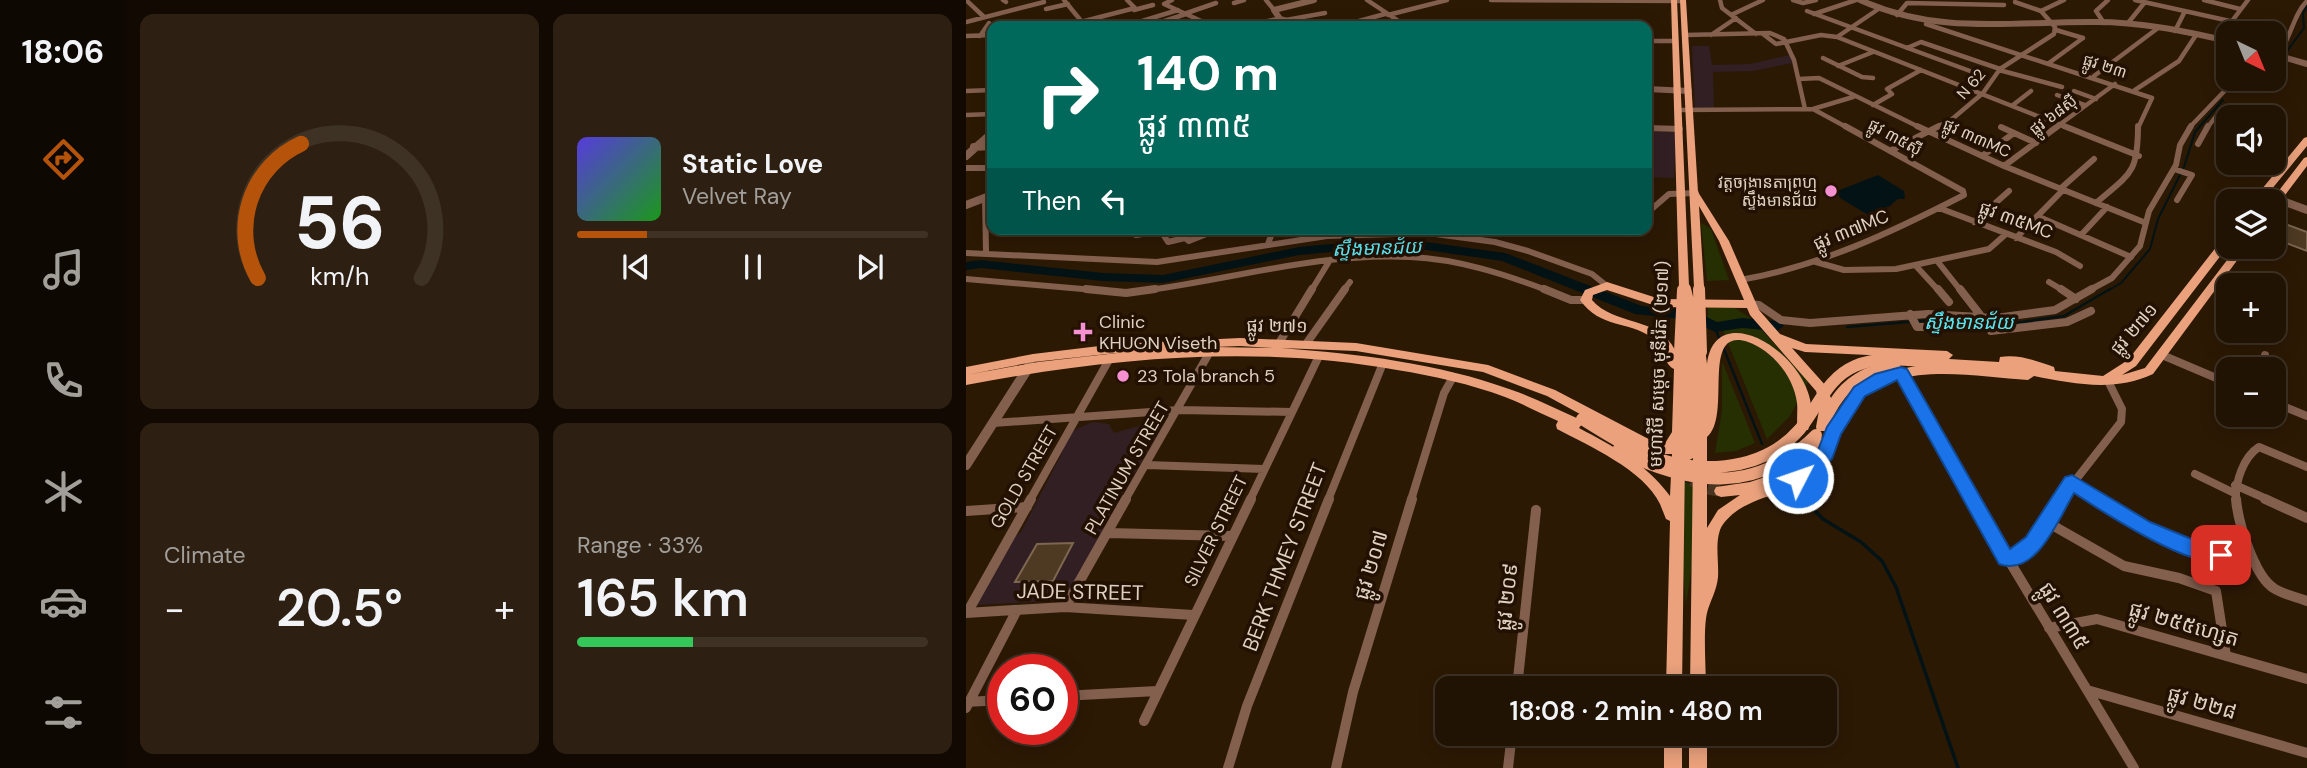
<!DOCTYPE html>
<html lang="en">
<head>
<meta charset="utf-8">
<style>
	body { margin:0; font-family:"DM Sans","Noto Sans Khmer",sans-serif; background:#2d2012; color:#f1f3f6; height:100vh; display:flex; flex-direction:column; font-size:26px; white-space:nowrap }
	* { box-sizing:border-box; margin:0 }
	p { font-size:23px; color:#a29e9a }
	.icon { flex:none; width:38px; height:38px; fill:none; stroke:currentColor; stroke-width:2; stroke-linecap:round; stroke-linejoin:round }
	.map { position:relative; flex:1; overflow:hidden }
	.drawer { display:flex; flex-direction:column; gap:14px; padding:14px; background:#120a02; width:840px }
	.drawer>* { flex:none }
	.hud { position:absolute; left:21px; top:21px; width:665px; height:214px; border-radius:14px; box-shadow:0 4px 18px #0003,0 0 0 2px #3e3225; background:#00695c; color:#fff; overflow:hidden }
	.needle { width:46px; rotate:137deg }
	.controls { position:absolute; left:1250px; top:21px; display:grid; gap:14px }
	.controls a { display:grid; place-items:center; width:70px; height:70px; border-radius:14px; background:#211303; box-shadow:0 4px 18px #0003,0 0 0 2px #3e3225; font-size:35px }
	.speed { position:absolute; left:21px; top:654px; display:flex; gap:14px; font-size:35px; font-weight:700; text-align:center }
	.speed>* { display:grid; place-content:center; width:91px; height:91px; border-radius:50%; background:#211303; box-shadow:0 4px 18px #0003,0 0 0 2px #3e3225; line-height:1 }
	.speed .limit { border:10px solid #d22; background:#fff; color:#111 }
	.pin { position:absolute; display:grid; place-items:center; width:60px; height:60px; color:#fff; margin:-30px; border-radius:14px; box-shadow:0 4px 10px #0006 }
	.me { position:absolute; width:77px; margin:-38px; rotate:49deg; stroke-linejoin:round; filter:drop-shadow(0 0 5px #0008) }
	.turn { display:flex; align-items:center; gap:24px; height:147px; padding:0 35px; font-size:32px }
	.turn .icon { width:91px; height:91px; stroke-width:2.5 }
	.turn b { display:block; font-size:49px; line-height:60px }
	.then { display:flex; align-items:center; height:66px; padding:0 35px; background:#0003; gap:14px; font-size:26px }
	.big { font-size:52px; font-weight:600; line-height:1.1 }
	.drawer .tile { flex:1; display:flex; flex-direction:column; justify-content:center; gap:10px; min-width:0; padding:0 24px; border-radius:14px; background:#2d2012 }
	.drawer .dial { align-items:center; gap:0 }
	.dial svg { height:182px; overflow:visible; fill:none; stroke:#3e3225; stroke-width:7; stroke-linecap:round; text-anchor:middle }
	.dial text { fill:#f1f3f6; stroke:none }
	.song { display:flex; align-items:center; gap:21px }
	.cover { width:84px; height:84px; border-radius:10px; background:linear-gradient(135deg,hsl(250 70% 55%),hsl(120 70% 35%)) }
	.played { height:7px; border-radius:4px; background:linear-gradient(90deg,#b45309 20%,#3e3225 20%) }
	.keys { display:flex; justify-content:space-around; direction:ltr }
	.heat { display:flex; justify-content:space-between; align-items:center; font-size:38px; direction:ltr }
	.charge { height:10px; border-radius:5px; background:linear-gradient(90deg,#34c759 33%,#3e3225 0) }
	.drawer .tiles { flex:1; display:grid; gap:14px; grid-template-columns:repeat(2,1fr) }
	.trip { position:absolute; left:469px; top:676px; width:402px; height:70px; border-radius:14px; background:#211303; box-shadow:0 4px 18px #0003,0 0 0 2px #3e3225; font-weight:600; line-height:70px; text-align:center }
	main { display:flex; flex:1; min-height:0 }
	.dock { display:flex; flex-direction:column; width:126px; justify-content:space-around; align-items:center; background:#0d0801; color:#a29e9a }
	.dock .icon { width:49px; height:49px }
	.dock .current { color:#b45309 }
	.dock b { font-size:32px; color:#f1f3f6 }
	.map>svg:first-child { display:block }
</style>
</head>
<body>
<main>
<nav class="dock">
<b>18:06</b>
<svg class="icon current" aria-label="directions" viewBox="0 0 24 24"><path d="M12 3l9 9-9 9-9-9zM9 14v-3h6M13 9l2 2-2 2"/></svg>
<svg class="icon" aria-label="music" viewBox="0 0 24 24"><path d="M9 18V5l10-2v13"/><circle cx="6" cy="18" r="3"/><circle cx="16" cy="16" r="3"/></svg>
<svg class="icon" aria-label="phone" viewBox="0 0 24 24"><path d="M5 4h4l2 5-3 2q2 4 5 5l2-3 5 2v4C11 20 4 13 5 4z"/></svg>
<svg class="icon" aria-label="climate" viewBox="0 0 24 24"><path d="M12 3v18M4 7l16 10M4 17L20 7"/></svg>
<svg class="icon" aria-label="car" viewBox="0 0 24 24"><path d="M5 17H2v-5l4-1 3-4h7l3 4 3 1v5h-3M9 17h6M6 11h13"/><circle cx="7" cy="17" r="2"/><circle cx="17" cy="17" r="2"/></svg>
<svg class="icon" aria-label="filters" viewBox="0 0 24 24"><path d="M4 7h16M4 17h16"/><circle cx="9" cy="7" r="2"/><circle cx="15" cy="17" r="2"/></svg>
</nav>
<section class="drawer">
<div class="tiles">
<div class="tile dial"><svg viewBox="0 0 100 80">
<path d="M14 69A42 42 0 1 1 86 69"/>
<path d="M14 69A42 42 0 0 1 33 10" stroke="#b45309"/>
<text x="50" y="56" font-size="32" font-weight="700">56</text>
<text x="50" y="72" font-size="11">km/h</text>
</svg></div>
<div class="tile">
<div class="song"><i class="cover"></i><div><b>Static Love</b><p>Velvet Ray</p></div></div>
<div class="played"></div>
<div class="keys"><svg class="icon" aria-label="previous" viewBox="0 0 24 24"><path d="M18 5L8 12l10 7zM5 5v14"/></svg><svg class="icon" aria-label="pause" viewBox="0 0 24 24"><path d="M8 5v14M16 5v14"/></svg><svg class="icon" aria-label="next" viewBox="0 0 24 24"><path d="M6 5l10 7-10 7zM19 5v14"/></svg></div>
</div>
<div class="tile"><p>Climate</p>
<div class="heat"><a>−</a><b class="big">20.5°</b><a>+</a></div>
</div>
<div class="tile"><p>Range · 33%</p><b class="big">165 km</b><div class="charge"></div></div>
</div>
</section>
<div class="map">
<svg width="1341" height="768" viewBox="0 0 1341 768">
	<rect width="100%" height="100%" fill="#2c1904"/>
	<path fill="#321f24" d="M726,46h17l3,19 38,-1 40,-9 2,4v4l-39,8 -40,1 1,36h-19z
		M681,131l29,1 -2,46 -22,-1v10h-5z
		M127,422l16,2 5,9 39,-11 9,5 -59,99 2,3 -36,71 -97,5 41,-67 8,-6 41,-79 1,-12 13,-12z"/>
	<path fill="#252f01" d="M735,223l10,6 18,51 -22,1z
		M742,306h24l21,14 -38,3 -7,-4z
		M793,327l49,55 -18,34 -23,23 -45,-111z
		M756,361l33,82 -19,8 -21,2 7,-42z
		M716,479l14,10 -3,70 -7,45 -4,-46z"/>
	<path fill="#031315" d="M912,175l26,16 1,8h-7l-8,7 -22,9 -28,-17 -3,-7z"/>
	<g fill="none" stroke-linecap="round" stroke-linejoin="round">
		<path stroke="#031315" stroke-width="2" d="M1321,51l17,-23 -1,-15 4,-7
			M1141,291l14,-8 29,-34 8,-30 26,-52 11,-35 28,-32"/>
		<path stroke="#031315" stroke-width="2.5" d="M749,327l5,14
			M881,327l85,-7 68,5 64,-9 46,-27
			M757,347l39,97
			M826,488l12,12"/>
		<path stroke="#031315" stroke-width="3.5" d="M837,499l20,20 38,23 21,19 14,26 62,181"/>
		<path fill="#031315" fill-rule="evenodd" d="M398,241l62,1 79,11 137,53 51,4 24,12 25,-4 35,3 7,5 -7,5 -35,-3 -27,4 -25,-12 -55,-6 -133,-53 -76,-11 -62,-1 -65,6 -136,28 -60,-2 -122,-13 -15,2v-8l15,-2 122,13 60,2 136,-28z"/>
	</g>
	<path fill="#4e3a23" stroke="#7e6750" stroke-width="2" d="M1314,222l27,10v19l-34,-13z
		M107,543l-20,38 -38,1 22,-38z"/>
	<g fill="none" stroke-linecap="round" stroke-linejoin="round">
		<path stroke="#473521" stroke-width="12" stroke-dasharray="12 6" stroke-linecap="butt" d="M726,480l13,8 16,3"/>
		<path stroke="#835f4e" stroke-width="4.5" d="M0,0l18,17
			M37,0l3,2
			M98,0l18,22
			M206,0l-8,4 48,22
			M300,0l8,10
			M401,0l39,26
			M525,0l192,1
			M754,0l2,8 34,26
			M827,0l10,3 13,-3
			M1169,0l131,29
			M1238,0l36,9
			M268,3l10,-3
			M80,9l22,-5
			M168,10l19,-5
			M841,11l163,60
			M1075,11l23,-11
			M218,14l32,-11
			M848,14l42,-14
			M422,15l59,-15
			M765,15l32,-15
			M931,15l10,-12 97,2
			M320,20l39,-7
			M1266,21l16,-21
			M0,22l78,-20
			M1138,23l-8,-12 12,-11
			M1162,23l17,-21
			M960,24l226,74 -14,30
			M99,26l70,-18 -8,-8
			M160,26l52,-16
			M183,26l37,-12
			M394,26l-1,-5 26,-7
			M1090,30l27,8
			M1209,31l10,-20
			M797,34l13,10 45,-9 16,2 231,91
			M719,35l85,-2 14,6 10,21 11,49
			M745,35l25,-17
			M0,36l26,-1
			M14,36l9,-13
			M871,37l40,-27
			M1307,40l3,-5
			M681,41h29
			M941,48l14,-6 79,27
			M857,58l39,19 11,1
			M1307,58c19,-16 18,-41 34,-57
			M1083,63l34,-25
			M872,66l35,-14
			M1033,70l63,17
			M1128,76l64,-48
			M833,79l20,-1 102,50
			M1169,90l44,-29 17,-26
			M0,91l26,-1
			M1108,91l22,8
			M1091,95l28,10
			M907,105l19,-11 -5,-5 34,-19
			M1047,105l18,-14
			M847,109l35,19
			M713,110l134,-1 40,-12
			M0,115l26,-1
			M969,128l16,-8 32,-27 17,-24 54,-35 1,-7 -14,-16 -26,-9
			M1089,128l60,-44
			M1223,128l47,-49
			M1241,128l10,-13"/>
		<path stroke="#835f4e" stroke-width="6" d="M951,126l87,40 142,57
			M1098,126l75,30
			M1035,127l35,16
			M681,128l33,1
			M1232,144l10,-18
			M924,151l49,-25
			M1016,156l32,-23
			M1038,166l54,-40
			M0,168h26
			M1208,169l18,6 -15,25
			M1094,189l34,-30
			M19,197l1,54
			M1130,203c35,-30 42,-30 42,-77
			M973,208l117,44 24,14
			M681,213l22,-19 27,-1
			M1071,216l94,41
			M1008,222l35,-31
			M1116,234l25,-27
			M170,235l25,-4 7,11 17,-4 4,3 30,-12
			M1050,238l47,-48
			M302,244l4,-11 8,-4
			M0,253l191,9 170,-26 101,-3 67,9 33,9 64,23 15,12
			M850,262l28,8 52,-1 93,-20 17,-15
			M972,262l23,29
			M950,266l23,25
			M0,279l140,12
			M774,280c81,-14 152,-48 224,-85l-1,-4 -118,-65
			M1083,282l15,9
			M175,291c89,-11 179,-39 269,-34 48,2 94,17 139,34
			M345,291l19,-31
			M377,291l7,-9
			M1122,291l24,-13 28,-32 9,-35 27,-46 4,-20 11,-19"/>
		<path stroke="#835f4e" stroke-width="8" d="M120,289l40,4 29,-4
			M578,289l27,11h15
			M972,289l11,13
			M994,289l21,27
			M1095,289l15,10
			M783,304l10,1 22,15 29,3 118,-9 68,4 59,-8 37,-21
			M944,314l7,13h36
			M1025,331l76,-9 24,-11
			M313,343l33,-54
			M340,344l39,-55
			M1196,355l66,28
			M1295,369l4,-14
			M935,373l72,127
			M1307,402l34,14
			M27,423l186,-13 113,2
			M181,465l117,4
			M1229,474l39,19
			M1106,482l31,18
			M1269,485l34,15
			M64,500l80,-142
			M159,500l87,-152
			M284,500l69,-144
			M362,500l55,-137
			M445,500l33,-107 9,-16
			M1094,500l61,-78 1,-13 -15,-30
			M1270,500c-1,-17 7,-43 23,-53l48,20"/>
		<path stroke="#835f4e" stroke-width="10" d="M1006,499l162,269
			M1134,499l63,38 92,26
			M1270,499c2,23 18,78 39,90 10,6 22,8 32,12
			M1299,499l42,19
			M0,511l61,-4
			M1079,521l79,45 55,12 37,13 10,65
			M142,533l123,3
			M1039,558c29,-4 41,-36 56,-59
			M99,607l61,-108
			M0,613l99,-6 128,8
			M1,613l64,-114
			M1083,628l48,-9 210,60
			M551,688l19,-178
			M1121,690l220,63
			M96,696l95,-5
			M0,702l37,-2
			M0,708l51,-98
			M178,721l107,-222
			M262,768l19,-62 82,-207
			M370,768l17,-76 59,-193
			M542,768l4,-35"/>
		<path stroke="#835f4e" stroke-width="6" d="M894,0c80,36 152,21 236,22 45,0 88,9 132,19
			M314,19l-6,-9 40,-10
			M283,26l31,-7 25,7
			M1307,54l34,10
			M681,89l42,2"/>
		<path stroke="#835f4e" stroke-width="8" d="M8,147l18,-1
			M0,156l26,-23
			M1297,194l44,16
			M0,205l26,-10"/>
		<path stroke="#835f4e" stroke-width="10" d="M0,465l64,-100"/>
		<path fill="#eaa17c" fill-rule="evenodd" d="M705,0h6l12,286 -5,4 -5,-4z
			M714,0h6l12,192 31,49 30,69 21,24 26,10 141,7 6,4 -4,4 50,3 1,-5c19,-3 37,4 54,10l1,4 48,5 25,-16 96,-123 4,-1v10l-92,120 -14,9 23,-7 92,-121h10l-94,127c-38,18 -79,10 -119,2l-6,4c-53,-3 -134,-21 -172,25 -17,21 -21,51 -41,69 -22,19 -53,20 -77,36 -7,5 -15,12 -18,20 -5,14 -1,32 -2,47 -1,13 -8,24 -11,36 -4,17 -1,56 -1,75h-16l3,-230 -5,3 -3,-1 -3,228h-16l4,-167 -4,-2c-2,-5 -4,-10 -6,-15 -16,-34 -71,-58 -103,-75l-1,-4 2,-4c-18,-8 -35,-17 -53,-24 -35,-13 -71,-21 -108,-27 -144,-26 -288,-12 -431,15v-10l72,-13 97,-11 -102,11 -67,13v-8l67,-13 83,-10 124,-6 116,5 132,22 67,25 105,55h4l8,-13 2,-63c-11,-5 -9,-22 -21,-31 -26,-18 -52,-9 -73,-38l5,-10 22,-8 53,17 84,1 -25,-59 -20,-35 5,81 -5,4 -5,-4zM641,290l52,17 88,1 3,7 66,76 4,14 -4,22 1,4h10c11,-28 27,-52 59,-58 -32,11 -47,35 -61,64l-5,1 -21,20 -25,16 -24,8 -34,5 -2,4 2,4 5,2 19,-2 -22,15 -11,18v-91c26,-21 -8,-111 41,-95 25,9 46,35 49,61 1,9 -1,18 1,27h10c25,-62 -92,-142 -101,-66l-2,-15 -4,-1 -5,3 -6,-3 -5,2 -5,-2 -5,2c-17,-34 -61,-24 -83,-50l1,-5zM274,346l33,2 -59,-1zM315,348l75,3 127,21 64,24 106,58h19l-2,42c-23,-32 -57,-50 -91,-68l3,-4 -1,-4c-23,-10 -46,-22 -69,-30 -74,-27 -153,-36 -231,-42zM826,348l13,4 126,6 -3,4 2,3h-9l-20,4 -1,-4c-27,-6 -55,11 -69,33l-5,-12z
			M1341,137v9l-45,55h-10l52,-63z
			M1341,157v9l-31,41 -3,1v-7h-2l33,-43z
			M698,733h18v35h-18z
			M723,733h18v35h-18z"/>
		<path stroke="#eaa17c" stroke-width="10" d="M718,286l1,5
			M733,287v4"/>
		<path stroke="#eaa17c" stroke-width="12" d="M719,289l4,16 1,47
			M733,289l2,63
			M714,352l3,-62
			M616,419c20,12 39,25 60,34 51,22 119,21 158,-24 18,-22 27,-51 55,-63 25,-11 53,-6 79,-4
			M652,450c71,36 138,45 198,-15"/>
	</g>
	<path fill="#1a73e8" stroke="#114b97" stroke-width="2" d="M935,367l6,2 103,180 16,-12 39,-60 7,-2 78,47 39,16 39,11 3,6 -3,6c-33,12 -125,-49 -154,-68 -15,25 -38,85 -75,71l-102,-184 -32,16 -24,38 -9,25 -27,24h-13l-2,-5 2,-5 26,-23 9,-23 27,-40 21,-13z"/>
	<g fill="#f590d1" stroke="#221000" stroke-width="2.5">
		<circle cx="865" cy="191" r="7"/>
		<path d="M113.5 321.5h7v7h7v7h-7v7h-7v-7h-7v-7h7z"/>
		<circle cx="157" cy="376" r="7"/>
	</g>
	<g text-anchor="middle" dominant-baseline="central" stroke-width="7" stroke-linejoin="round" paint-order="stroke">
		<g font-size="16" fill="#ded1c4" stroke="#221000">
			<text transform="translate(1139 66) rotate(18)">ផ្លូវ ២៣</text>
			<text transform="translate(1005 84) rotate(-49)">N 62</text>
			<text transform="translate(1087 115) rotate(-37)">ផ្លូវ ៦៨ស៊ី</text>
			<text transform="translate(929 137) rotate(29)">ផ្លូវ ៣៥ស៊ី</text>
			<text transform="translate(1011 138) rotate(24)">ផ្លូវ ៣៣MC</text>
		</g>
		<g font-size="16" fill="#ded1c4" stroke="#221000" text-anchor="end">
			<text x="851" y="182">វត្តចង្ក្រានតាព្រហ្ម<tspan x="851" dy="18">ស្ទឹងមានជ័យ</tspan></text>
		</g>
		<g font-size="18" fill="#ded1c4" stroke="#221000">
			<text transform="translate(1050 220) rotate(20)">ផ្លូវ ៣៥MC</text>
			<text transform="translate(885 230) rotate(-22)">ផ្លូវ ៣៧MC</text>
			<text transform="translate(311 326) rotate(1)">ផ្លូវ ២៧១</text>
			<text transform="translate(1168 329) rotate(-49)">ផ្លូវ ២៧១</text>
			<text transform="translate(693 364) rotate(-88)">មហាវិថី សម្តេច មុនីរ៉េត (២១៧)</text>
			<text transform="translate(161 468) rotate(-60)">PLATINUM STREET</text>
			<text transform="translate(58 477) rotate(-60)">GOLD STREET</text>
			<text transform="translate(250 531) rotate(-64)">SILVER STREET</text>
		</g>
		<g font-size="18" fill="#ded1c4" stroke="#221000" text-anchor="start">
			<text x="133" y="322">Clinic<tspan x="133" dy="21">KHUON Viseth</tspan></text>
			<text x="171" y="376">23 Tola branch 5</text>
		</g>
		<g font-size="19" font-style="italic" fill="#59e4f2" stroke="#221000">
			<text transform="translate(411 248) rotate(-2)">ស្ទឹងមានជ័យ</text>
			<text x="1003" y="322">ស្ទឹងមានជ័យ</text>
		</g>
		<g font-size="21" fill="#ded1c4" stroke="#221000">
			<text transform="translate(319 557) rotate(-69)">BERK THMEY STREET</text>
			<text transform="translate(405 565) rotate(-73)">ផ្លូវ ២០៧</text>
			<text transform="translate(114 592) rotate(1)">JADE STREET</text>
			<text transform="translate(541 597) rotate(-84)">ផ្លូវ ២០៩</text>
			<text transform="translate(1098 616) rotate(58)">ផ្លូវ ៣៣៥</text>
			<text transform="translate(1218 624) rotate(16)">ផ្លូវ ២៥៥ហ្សេត</text>
			<text transform="translate(1236 703) rotate(16)">ផ្លូវ ២២៨</text>
		</g>
	</g>
</svg>
<div class="controls">
<a><svg class="needle" viewBox="-14 -14 28 28"><path d="M0-13l5 13h-10z" fill="#e53935"/><path d="M0 13l5-13h-10z" fill="#a29e9a"/></svg></a>
<a><svg class="icon" aria-label="sound" viewBox="0 0 24 24"><path d="M4 9h4l5-4v14l-5-4H4zM17 9q2 3 0 6"/></svg></a>
<a><svg class="icon" aria-label="layers" viewBox="0 0 24 24"><path d="M12 4l9 5-9 5-9-5zM3 14l9 5 9-5"/></svg></a>
<a>+</a>
<a>−</a>
</div>
<div class="speed"><div class="limit">60</div></div>
<div class="pin" style="left:1255px;top:555px;background:#d93025"><svg class="icon" aria-label="arrive" viewBox="0 0 24 24"><path d="M6 21V4h12l-3 4 3 4H6"/></svg></div>
<svg class="me" style="left:832px;top:478px" viewBox="-20 -20 40 40"><circle r="17" fill="#1a73e8" stroke="#fff" stroke-width="3"/><path d="M0-11L8 9 0 5-8 9z" fill="#fff"/></svg>
<div class="trip">18:08 · 2 min · 480 m</div>
<div class="hud">
<div class="turn"><svg class="icon" aria-label="right" viewBox="0 0 24 24"><path d="M7 20v-9h11M14 6l5 5-5 5"/></svg><div><b>140 m</b>ផ្លូវ ៣៣៥</div></div>
<div class="then">Then<svg class="icon" aria-label="left" viewBox="0 0 24 24"><path d="M17 20v-9H6M10 6l-5 5 5 5"/></svg></div>
</div>
</div>
</main>
</body>
</html>
